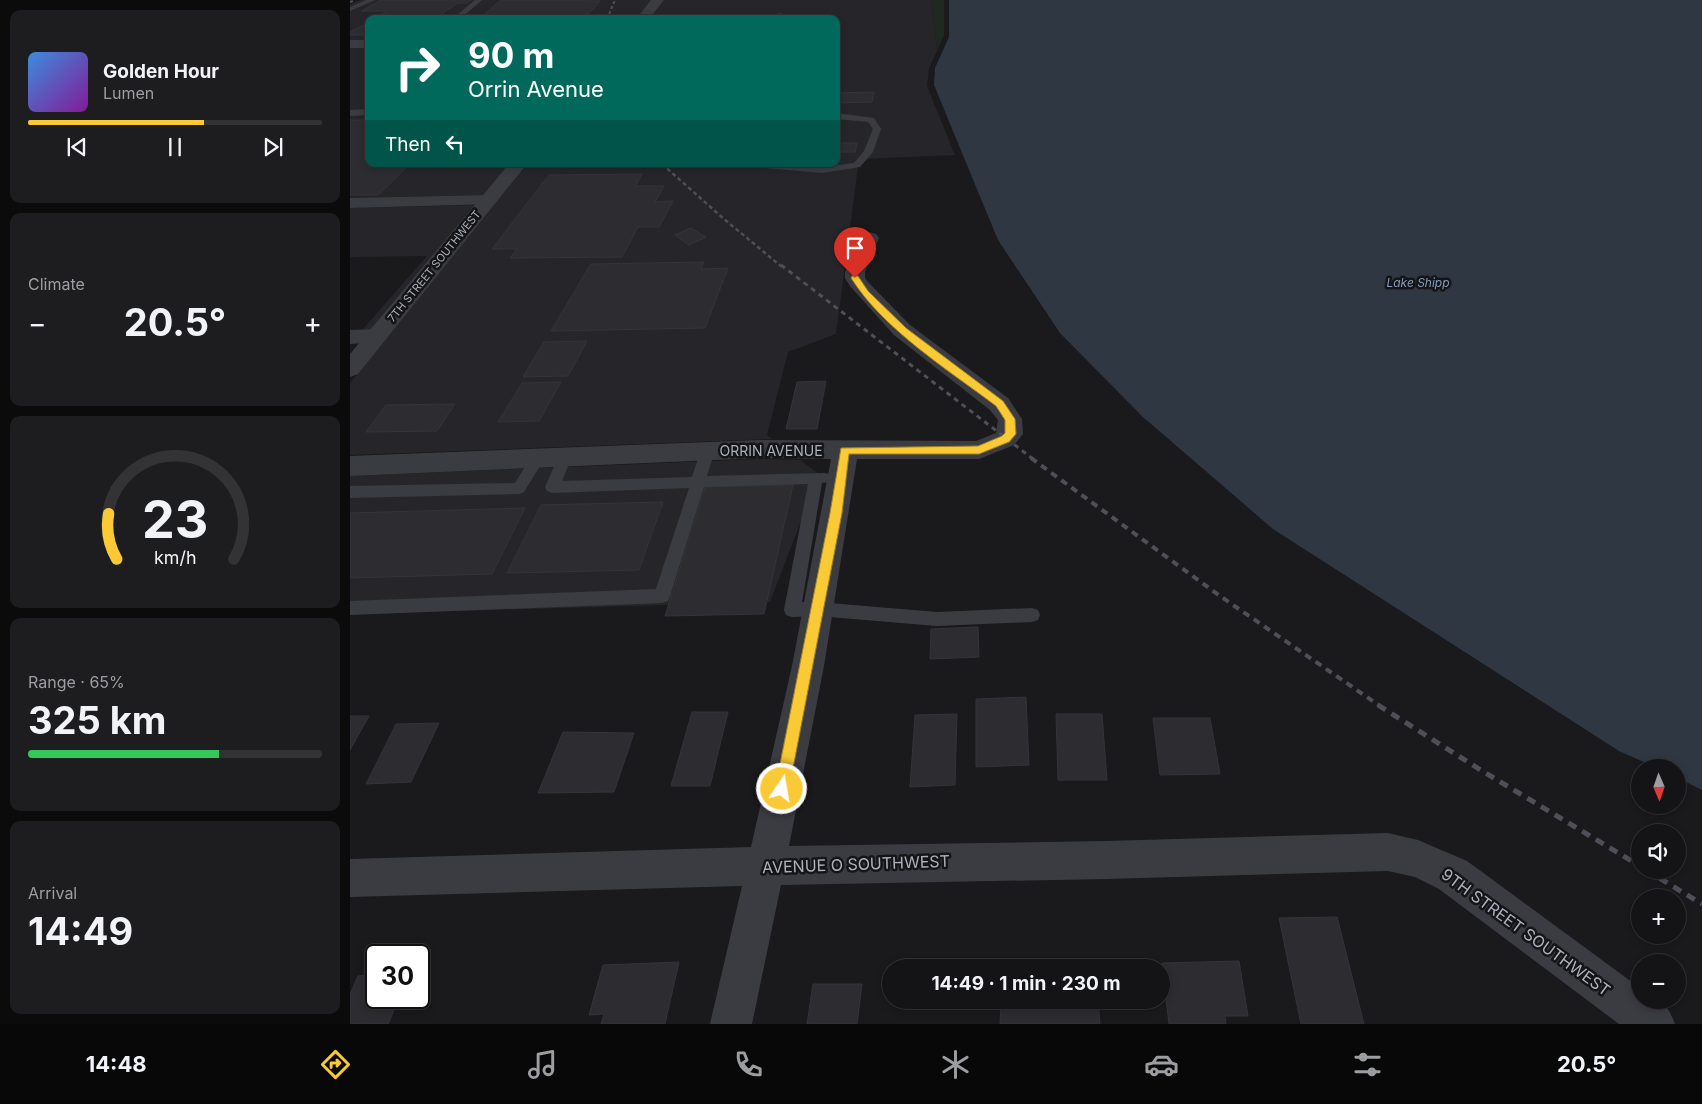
<!DOCTYPE html>
<html lang="en">
<head>
<meta charset="utf-8">
<style>
	body { margin:0; font-family:Inter,sans-serif; background:#1d1d1f; color:#f1f3f6; height:100vh; display:flex; flex-direction:column; font-size:19px; white-space:nowrap }
	* { box-sizing:border-box; margin:0 }
	p { font-size:16px; color:#9d9ea1 }
	.icon { flex:none; width:28px; height:28px; fill:none; stroke:currentColor; stroke-width:2; stroke-linecap:round; stroke-linejoin:round }
	.map { position:relative; flex:1; overflow:hidden }
	.side { display:flex; flex-direction:column; gap:10px; padding:10px; background:#0b0b0c; width:350px }
	.side>* { flex:none }
	.banner { position:absolute; left:15px; top:15px; width:475px; height:152px; border-radius:10px; box-shadow:0 2px 8px #0003,0 0 0 1px #333335; background:#00695c; color:#fff; overflow:hidden }
	.needle { width:32px; rotate:178deg }
	.fabs { position:absolute; left:1281px; top:759px; display:grid; gap:10px }
	.fabs a { display:grid; place-items:center; width:55px; height:55px; border-radius:50%; background:#141416; box-shadow:0 2px 8px #0003,0 0 0 1px #333335; font-size:25px }
	.speed { position:absolute; left:15px; top:944px; display:flex; gap:10px; font-size:25px; font-weight:700; text-align:center }
	.speed>* { display:grid; place-content:center; width:65px; height:65px; border-radius:50%; background:#141416; box-shadow:0 2px 8px #0003,0 0 0 1px #333335; line-height:1 }
	.speed .limit { border:2px solid #111; border-radius:8px; background:#fff; color:#111 }
	.pin { position:absolute; display:grid; place-items:center; width:42px; height:42px; color:#fff; margin:-51px -21px; border-radius:50% 50% 50% 0; rotate:-45deg; box-shadow:0 0 5px #0007 }
	.pin .icon { rotate:45deg }
	.me { position:absolute; width:55px; margin:-28px; rotate:12deg; stroke-linejoin:round; filter:drop-shadow(0 0 4px #0008) }
	.turn { display:flex; align-items:center; gap:18px; height:105px; padding:0 20px; font-size:22px }
	.turn .icon { width:65px; height:65px; stroke-width:2.5 }
	.turn b { display:block; font-size:35px; line-height:42px }
	.then { display:flex; align-items:center; height:48px; padding:0 20px; background:#0003; gap:10px; font-size:19px }
	.big { font-size:38px; font-weight:700; line-height:1.1 }
	.side .tile { flex:1; display:flex; flex-direction:column; justify-content:center; gap:8px; min-width:0; padding:0 18px; border-radius:10px; background:#1d1d1f }
	.side .dial { align-items:center; gap:0 }
	.dial svg { height:130px; overflow:visible; fill:none; stroke:#333335; stroke-width:7; stroke-linecap:round; text-anchor:middle }
	.dial text { fill:#f1f3f6; stroke:none }
	.song { display:flex; align-items:center; gap:15px }
	.cover { width:60px; height:60px; border-radius:8px; background:linear-gradient(135deg,hsl(210 70% 55%),hsl(290 70% 35%)) }
	.played { height:5px; border-radius:2px; background:linear-gradient(90deg,#f9ca36 60%,#333335 60%) }
	.keys { display:flex; justify-content:space-around; direction:ltr }
	.heat { display:flex; justify-content:space-between; align-items:center; font-size:28px; direction:ltr }
	.charge { height:8px; border-radius:4px; background:linear-gradient(90deg,#34c759 65%,#333335 0) }
	.trip { position:absolute; left:532px; top:959px; width:288px; height:50px; border-radius:25px; background:#141416; box-shadow:0 2px 8px #0003,0 0 0 1px #333335; font-weight:700; line-height:50px; text-align:center }
	.menu { display:flex; height:80px; justify-content:space-around; align-items:center; background:#080809; color:#9d9ea1 }
	.menu .icon { width:35px; height:35px }
	.menu .on { color:#f9ca36 }
	.menu b { font-size:22px; color:#f1f3f6 }
	main { display:flex; flex:1; min-height:0 }
	.map>svg:first-child { display:block }
</style>
</head>
<body>
<main>
<section class="side">
<div class="tile">
<div class="song"><i class="cover"></i><div><b>Golden Hour</b><p>Lumen</p></div></div>
<div class="played"></div>
<div class="keys"><svg class="icon" aria-label="previous" viewBox="0 0 24 24"><path d="M18 5L8 12l10 7zM5 5v14"/></svg><svg class="icon" aria-label="pause" viewBox="0 0 24 24"><path d="M8 5v14M16 5v14"/></svg><svg class="icon" aria-label="next" viewBox="0 0 24 24"><path d="M6 5l10 7-10 7zM19 5v14"/></svg></div>
</div>
<div class="tile"><p>Climate</p>
<div class="heat"><a>−</a><b class="big">20.5°</b><a>+</a></div>
</div>
<div class="tile dial"><svg viewBox="0 0 100 80">
<path d="M14 69A42 42 0 1 1 86 69"/>
<path d="M14 69A42 42 0 0 1 9 41" stroke="#f9ca36"/>
<text x="50" y="56" font-size="32" font-weight="700">23</text>
<text x="50" y="72" font-size="11">km/h</text>
</svg></div>
<div class="tile"><p>Range · 65%</p><b class="big">325 km</b><div class="charge"></div></div>
<div class="tile"><p>Arrival</p><b class="big">14:49</b></div>
</section>
<div class="map">
<svg width="1352" height="1024" viewBox="0 0 1352 1024">
	<rect width="100%" height="100%" fill="#1a1a1d"/>
	<path fill="#26262a" d="M11,0h291l-16,19h-267v22h-19v-37z
		M314,0h267l6,51 -8,17 -2,18 28,69 -96,4 -23,175 -48,18 -21,83 5,4 -422,16v-72l177,-219h309v-145h-187z
		M0,47h19v117h141l-27,31 -133,3z
		M125,205l-103,124h-9l64,-73 -77,1v-49z
		M408,459l42,1 19,14 -49,128 -420,12v-138z"/>
	<path fill="#202822" d="M581,0h13v36l-7,15z"/>
	<path fill="#2f3842" d="M599,0h753v790l-24,-12v-10l-23,-1 -36,-16 -346,-222 -130,-112 -83,-84 -62,-93 -64,-155 1,-17 14,-31z"/>
	<path fill="#2d2d31" stroke="#343439" d="M31,0h90l-4,3h-9l-20,13h10l-5,3h-68l12,-8h-25z
		M151,0h85l-1,1h15l-16,18h-105z
		M19,22v13h-19v-3z
		M524,92l-2,10 -36,1v-10z
		M0,120h19v44h122l-83,2 -30,29h-28z
		M486,143h21l-2,9h-19z
		M292,174l-7,12h29l-9,16 18,-1 -14,26h-21l-16,30 -112,1 7,-9h-25l57,-74z
		M341,228l15,9 -17,8 -14,-10z
		M354,262l-3,7 27,-1 -23,60 -154,3 40,-67z
		M237,341l-19,35 -45,1 21,-35z
		M476,381l-9,48h-31l11,-47z
		M211,382l-22,39 -41,1 24,-39z
		M105,404l-18,27 -71,1 20,-27z
		M443,485l-29,129 -99,2 40,-129z
		M313,502l-24,68 -132,3 34,-68z
		M175,508l-33,66 -142,4v-65z
		M628,627l1,30 -49,2 1,-30z
		M676,697l3,68 -53,2v-68z
		M342,712h36l-18,74h-39z
		M607,714l-2,71 -45,2 5,-72z
		M706,714h46l5,66h-49z
		M0,716h19l-19,34z
		M803,718h57l10,56 -60,1z
		M89,723l-28,59 -45,2 30,-60z
		M213,732l71,1 -20,59 -76,1z
		M987,917l27,107h-63l-22,-106z
		M889,961l9,55h-23l1,8h-57l-7,-61z
		M329,962l-14,62h-64l3,-10 -15,1 14,-50z
		M26,975v23h23l-11,26h-38v-29l8,-19z
		M463,984h49l-5,40h-50z
		M651,1000h97l2,24h-100z"/>
	<g fill="none" stroke-linecap="round" stroke-linejoin="round">
		<path fill="#3b3b42" fill-rule="evenodd" d="M16,0h9l-25,11v-4z
			M125,0h7l-22,19h-8z
			M430,13l3,2 -1,1 -23,3z
			M19,109v6l-19,1v-6z
			M486,113l38,5 7,11 -8,23 -13,15 -38,6 -67,-6 -5,-3h34l38,3 32,-4 10,-12 9,-22 -5,-7 -32,-3z
			M358,445l5,1 2,4 -8,26 117,-3 5,1 2,4 -2,4 -7,1 -20,119h16l119,10 95,-4 6,2 2,5 -2,5 -6,2 -95,4 -119,-10 -26,1 -6,-2 -2,-5 24,-126 -104,3 -34,109 -2,5 -6,2 -312,12v-14l306,-12 33,-101 -137,5 -5,-2 -2,-4 15,-34 5,-1 5,1 2,4 -10,24 130,-4 9,-27 2,-4z
			M188,453l5,1 2,4 -21,34 -5,2 -169,4v-12l165,-3 18,-29z"/>
		<path fill="#3b3b42" fill-rule="evenodd" d="M138,195l6,1 3,4 -3,4 -144,4v-10z
			M519,232l7,2 3,4 -14,34v6l3,4 42,43 98,73 14,21 1,15 -9,11 -35,14h-122l-33,207 -35,180 317,-5 282,-8 30,7 49,21 173,127v12c22,0 27,3 35,24h-56l-180,-135 -24,-12 -27,-6 -282,8 -325,6 -29,139h-42l32,-138 -392,11v-38l401,-12 41,-181 39,-207 -70,-1 -411,18v-20l411,-16 215,1 20,-8 2,-13 -8,-10 -96,-75 -44,-49 -5,-8v-6l14,-34 3,-4z
			M27,329l8,2 3,5 -3,5 -35,3v-14z"/>
		<path fill="#3b3b42" fill-rule="evenodd" d="M301,0h13l-15,19h-13z
			M0,40h19v8h-19z
			M159,164h18l-169,210 -8,3v-23z"/>
		<path stroke="#4e4f57" stroke-width="2" stroke-dasharray="3 2.5" stroke-linecap="butt" d="M0,2l5,-2
			M257,19l8,-19"/>
		<path stroke="#4e4f57" stroke-width="2.5" stroke-dasharray="4 3" stroke-linecap="butt" d="M312,164l62,55 58,48"/>
		<path stroke="#4e4f57" stroke-width="3" stroke-dasharray="5 4.5" stroke-linecap="butt" d="M431,265l252,194"/>
		<path stroke="#4e4f57" stroke-width="4" stroke-dasharray="7 5.5" stroke-linecap="butt" d="M681,458l189,138 160,110"/>
		<path stroke="#4e4f57" stroke-width="5" stroke-dasharray="9 7" stroke-linecap="butt" d="M1028,705l101,64 161,97
			M1296,870l56,34"/>
	</g>
	<path fill="#f9ca36" stroke="#a28323" d="M502,276h6l10,15 38,37 97,73 12,18 1,15 -7,8 -30,12h-130l-7,59 -53,276 -2,5 -5,3 -5,-3 -2,-5 55,-276 11,-65 137,-2 24,-10 3,-3v-13l-9,-14c-49,-37 -112,-76 -145,-128z"/>
	<g text-anchor="middle" dominant-baseline="central" stroke-width="5" stroke-linejoin="round" paint-order="stroke">
		<g font-size="11" fill="#acb0bc" stroke="#151518">
			<text transform="translate(84 266) rotate(-51)">7TH STREET SOUTHWEST</text>
		</g>
		<g font-size="12" font-style="italic" fill="#839ab8" stroke="#151518">
			<text x="1068" y="282">Lake Shipp</text>
		</g>
		<g font-size="14" fill="#acb0bc" stroke="#151518">
			<text x="421" y="450">ORRIN AVENUE</text>
		</g>
		<g font-size="16" fill="#acb0bc" stroke="#151518">
			<text transform="translate(506 864) rotate(-2)">AVENUE O SOUTHWEST</text>
			<text transform="translate(1176 932) rotate(36)">9TH STREET SOUTHWEST</text>
		</g>
	</g>
</svg>
<div class="fabs">
<a><svg class="needle" viewBox="-14 -14 28 28"><path d="M0-13l5 13h-10z" fill="#e53935"/><path d="M0 13l5-13h-10z" fill="#9d9ea1"/></svg></a>
<a><svg class="icon" aria-label="sound" viewBox="0 0 24 24"><path d="M4 9h4l5-4v14l-5-4H4zM17 9q2 3 0 6"/></svg></a>
<a>+</a>
<a>−</a>
</div>
<div class="speed"><div class="limit">30</div></div>
<div class="pin" style="left:505px;top:278px;background:#d93025"><svg class="icon" aria-label="arrive" viewBox="0 0 24 24"><path d="M6 21V4h12l-3 4 3 4H6"/></svg></div>
<svg class="me" style="left:432px;top:789px" viewBox="-20 -20 40 40"><circle r="17" fill="#f9ca36" stroke="#fff" stroke-width="3"/><path d="M0-11L8 9 0 5-8 9z" fill="#fff"/></svg>
<div class="trip">14:49 · 1 min · 230 m</div>
<div class="banner">
<div class="turn"><svg class="icon" aria-label="right" viewBox="0 0 24 24"><path d="M7 20v-9h11M14 6l5 5-5 5"/></svg><div><b>90 m</b>Orrin Avenue</div></div>
<div class="then">Then<svg class="icon" aria-label="left" viewBox="0 0 24 24"><path d="M17 20v-9H6M10 6l-5 5 5 5"/></svg></div>
</div>
</div>
</main>
<nav class="menu">
<b>14:48</b>
<svg class="icon on" aria-label="directions" viewBox="0 0 24 24"><path d="M12 3l9 9-9 9-9-9zM9 14v-3h6M13 9l2 2-2 2"/></svg>
<svg class="icon" aria-label="music" viewBox="0 0 24 24"><path d="M9 18V5l10-2v13"/><circle cx="6" cy="18" r="3"/><circle cx="16" cy="16" r="3"/></svg>
<svg class="icon" aria-label="phone" viewBox="0 0 24 24"><path d="M5 4h4l2 5-3 2q2 4 5 5l2-3 5 2v4C11 20 4 13 5 4z"/></svg>
<svg class="icon" aria-label="climate" viewBox="0 0 24 24"><path d="M12 3v18M4 7l16 10M4 17L20 7"/></svg>
<svg class="icon" aria-label="car" viewBox="0 0 24 24"><path d="M5 17H2v-5l4-1 3-4h7l3 4 3 1v5h-3M9 17h6M6 11h13"/><circle cx="7" cy="17" r="2"/><circle cx="17" cy="17" r="2"/></svg>
<svg class="icon" aria-label="filters" viewBox="0 0 24 24"><path d="M4 7h16M4 17h16"/><circle cx="9" cy="7" r="2"/><circle cx="15" cy="17" r="2"/></svg>
<b>20.5°</b>
</nav>
</body>
</html>
